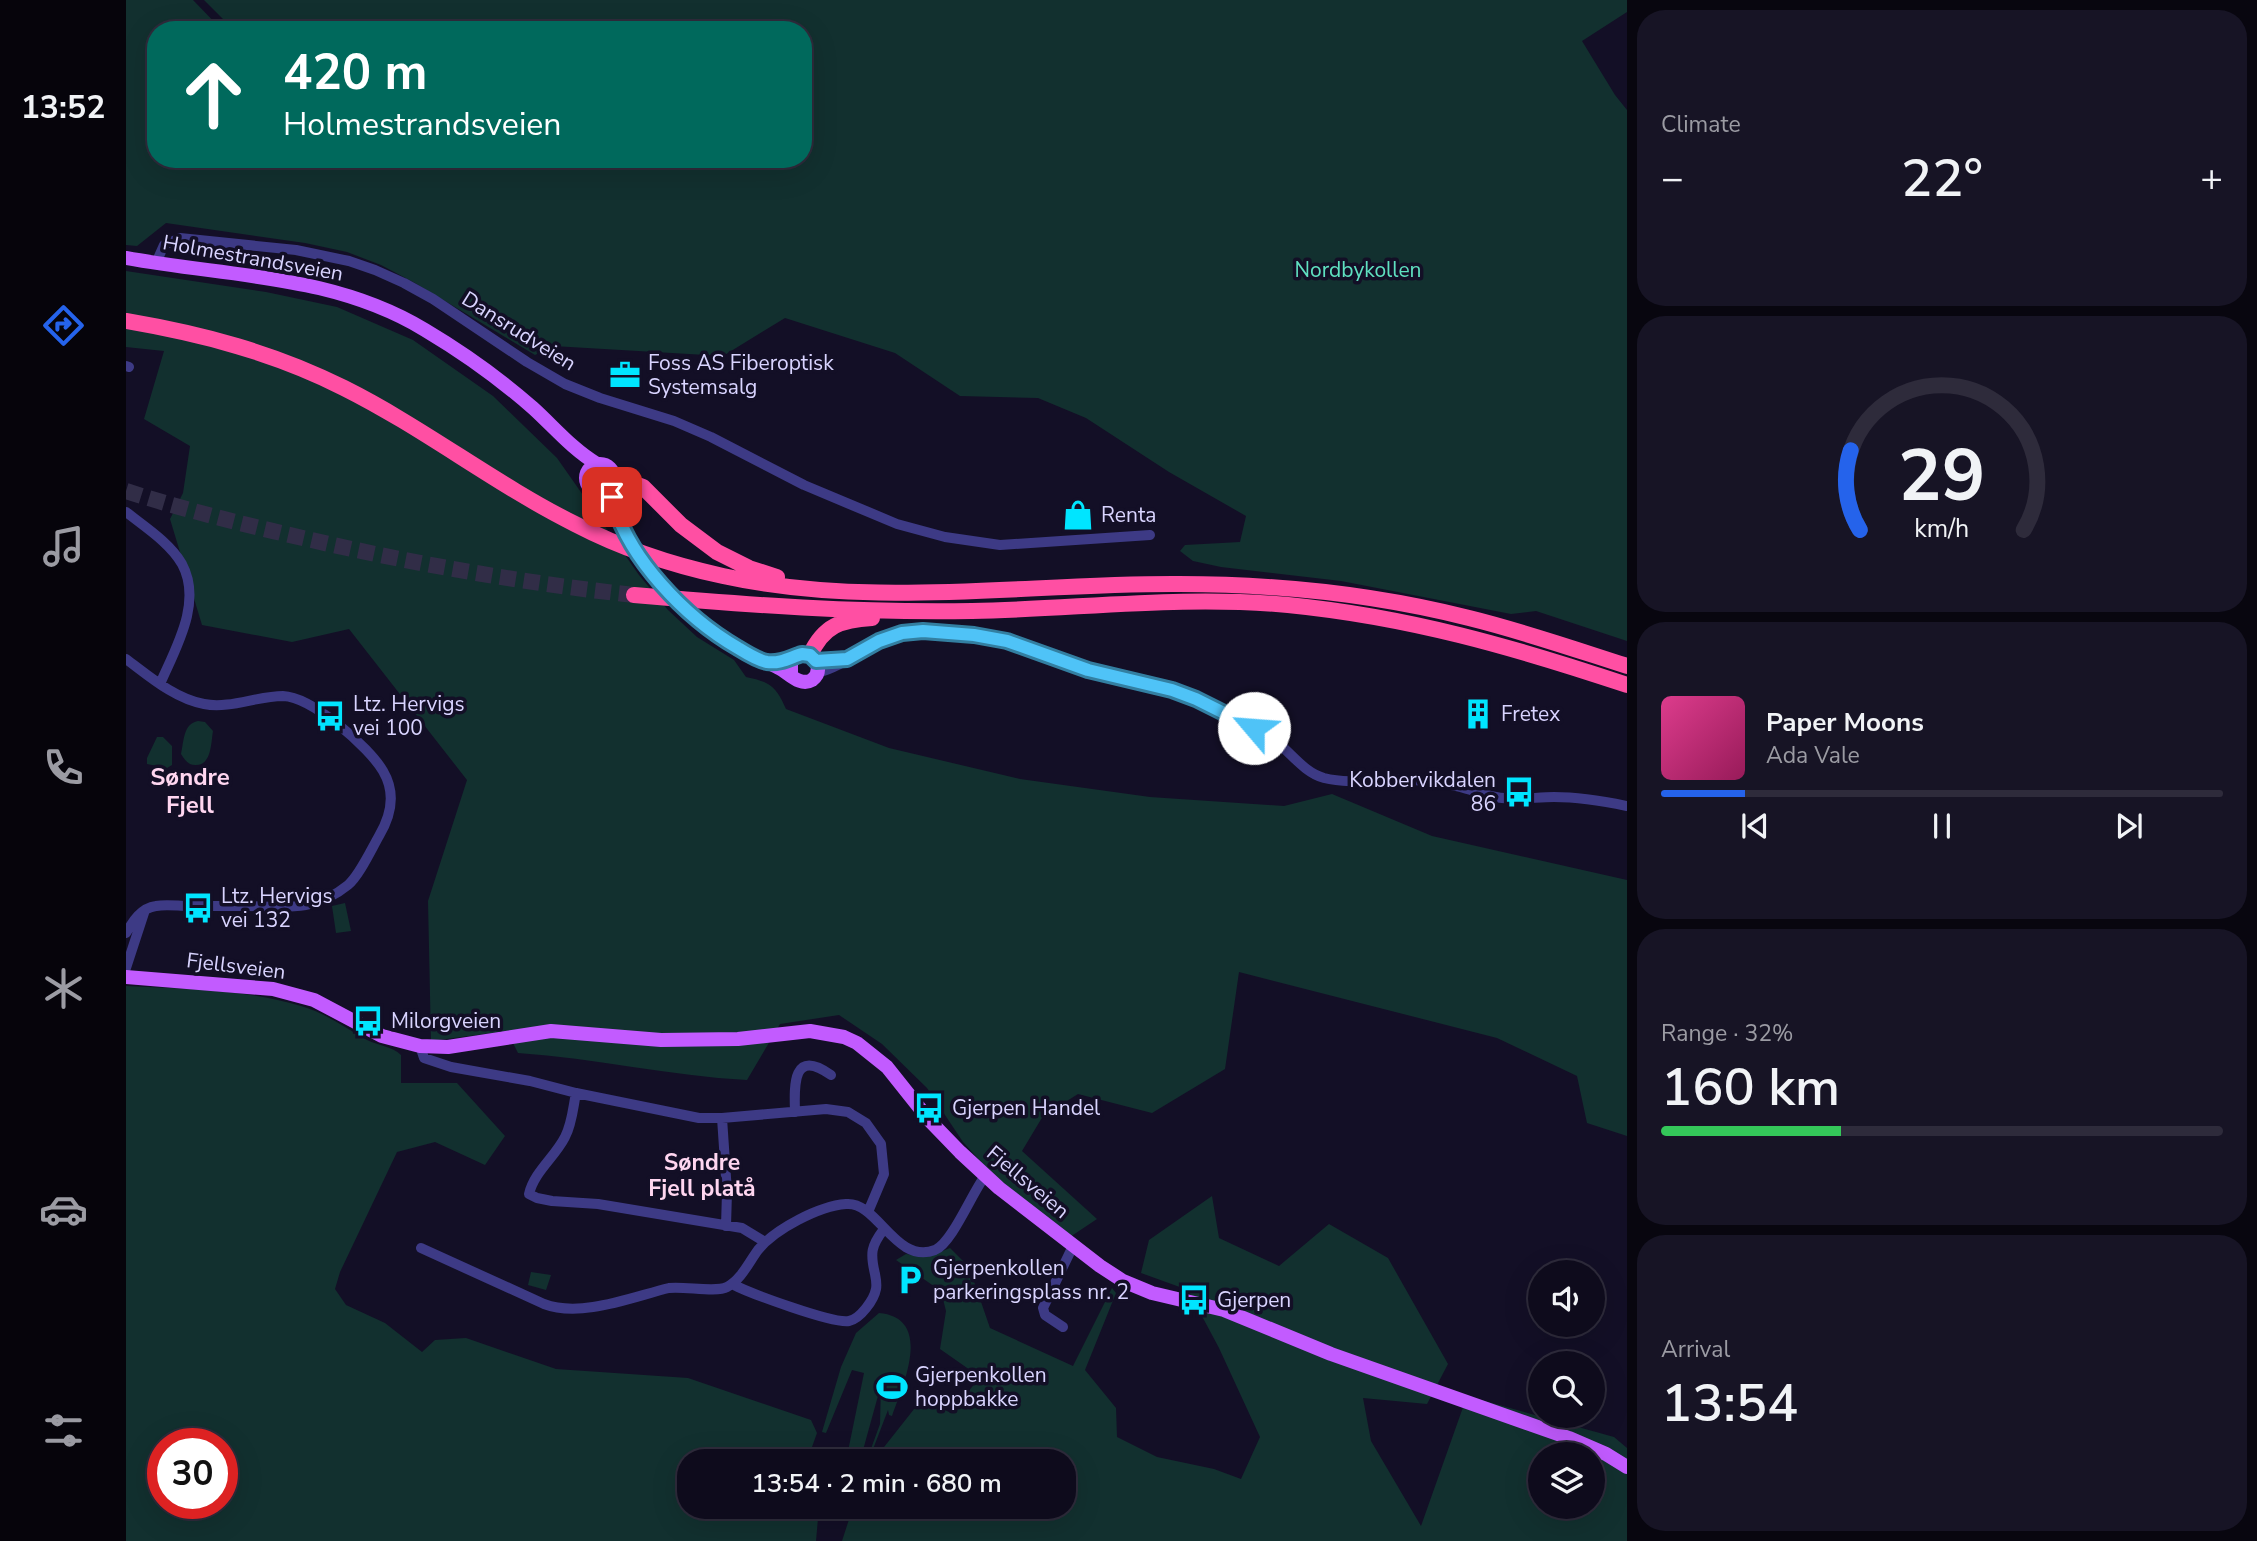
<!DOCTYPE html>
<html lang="en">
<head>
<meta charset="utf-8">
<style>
	body { margin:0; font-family:"Nunito Sans",sans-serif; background:#171425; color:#f1f3f6; height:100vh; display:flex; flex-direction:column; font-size:26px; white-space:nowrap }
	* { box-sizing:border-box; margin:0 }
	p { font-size:23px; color:#9b9ba3 }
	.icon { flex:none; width:38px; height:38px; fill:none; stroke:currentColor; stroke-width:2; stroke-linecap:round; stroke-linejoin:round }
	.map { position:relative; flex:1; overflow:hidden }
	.drawer { display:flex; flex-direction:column; gap:10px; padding:10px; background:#08060f; width:630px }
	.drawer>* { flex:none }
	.banner { position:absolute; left:21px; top:21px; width:665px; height:147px; border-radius:28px; box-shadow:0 7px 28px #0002,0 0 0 2px #2e2b3b; background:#00695c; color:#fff; overflow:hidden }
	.controls { position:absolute; left:1402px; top:1260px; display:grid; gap:14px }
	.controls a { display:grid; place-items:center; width:77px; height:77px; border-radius:50%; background:#0e0b1c; box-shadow:0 7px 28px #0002,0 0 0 2px #2e2b3b; font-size:35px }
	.speed { position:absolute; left:21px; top:1428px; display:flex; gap:14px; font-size:35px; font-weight:700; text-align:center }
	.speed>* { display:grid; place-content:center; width:91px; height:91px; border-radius:50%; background:#0e0b1c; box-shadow:0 7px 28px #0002,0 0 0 2px #2e2b3b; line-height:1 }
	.speed .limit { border:10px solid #d22; background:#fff; color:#111 }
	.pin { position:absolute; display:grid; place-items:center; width:60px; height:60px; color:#fff; margin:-30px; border-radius:14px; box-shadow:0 4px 10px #0006 }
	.me { position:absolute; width:77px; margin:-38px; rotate:297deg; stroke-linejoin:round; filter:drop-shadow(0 0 5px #0008) }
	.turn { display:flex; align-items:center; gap:24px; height:147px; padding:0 21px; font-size:32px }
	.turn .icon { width:91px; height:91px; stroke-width:2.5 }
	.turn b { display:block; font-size:49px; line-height:60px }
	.big { font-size:52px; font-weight:600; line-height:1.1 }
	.drawer .tile { flex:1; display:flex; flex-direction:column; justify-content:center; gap:10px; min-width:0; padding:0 24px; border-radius:28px; background:#171425 }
	.drawer .dial { align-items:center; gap:0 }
	.dial svg { height:182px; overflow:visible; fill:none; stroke:#2e2b3b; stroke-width:7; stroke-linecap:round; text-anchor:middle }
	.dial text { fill:#f1f3f6; stroke:none }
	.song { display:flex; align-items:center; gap:21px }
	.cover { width:84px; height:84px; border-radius:10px; background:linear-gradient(135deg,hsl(330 70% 55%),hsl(330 70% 35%)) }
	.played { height:7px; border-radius:4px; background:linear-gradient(90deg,#2563eb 15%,#2e2b3b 15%) }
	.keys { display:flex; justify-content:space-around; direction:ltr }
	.heat { display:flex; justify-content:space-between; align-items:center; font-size:38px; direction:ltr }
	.charge { height:10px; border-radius:5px; background:linear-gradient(90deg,#34c759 32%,#2e2b3b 0) }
	.trip { position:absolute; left:551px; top:1449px; width:399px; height:70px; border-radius:28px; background:#0e0b1c; box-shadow:0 7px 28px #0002,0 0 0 2px #2e2b3b; font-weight:600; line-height:70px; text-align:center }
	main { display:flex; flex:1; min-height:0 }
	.menu { display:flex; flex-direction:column; width:126px; justify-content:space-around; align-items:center; background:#06040b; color:#9b9ba3 }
	.menu .icon { width:49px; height:49px }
	.menu .active { color:#2563eb }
	.menu b { font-size:32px; color:#f1f3f6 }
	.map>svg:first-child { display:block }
</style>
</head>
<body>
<main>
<nav class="menu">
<b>13:52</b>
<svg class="icon active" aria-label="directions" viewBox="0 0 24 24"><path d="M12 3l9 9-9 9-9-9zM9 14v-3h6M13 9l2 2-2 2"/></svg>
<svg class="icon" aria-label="music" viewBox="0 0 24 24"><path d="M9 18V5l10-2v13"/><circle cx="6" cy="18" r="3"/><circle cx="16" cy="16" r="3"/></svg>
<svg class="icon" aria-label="phone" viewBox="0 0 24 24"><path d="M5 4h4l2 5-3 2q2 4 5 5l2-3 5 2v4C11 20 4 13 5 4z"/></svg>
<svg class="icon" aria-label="climate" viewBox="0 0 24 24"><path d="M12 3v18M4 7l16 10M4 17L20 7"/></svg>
<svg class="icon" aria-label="car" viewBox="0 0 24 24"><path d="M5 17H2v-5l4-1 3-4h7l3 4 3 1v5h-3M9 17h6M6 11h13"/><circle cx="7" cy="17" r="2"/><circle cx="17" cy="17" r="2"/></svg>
<svg class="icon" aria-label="filters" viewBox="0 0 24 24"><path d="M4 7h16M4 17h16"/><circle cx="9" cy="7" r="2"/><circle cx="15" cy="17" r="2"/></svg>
</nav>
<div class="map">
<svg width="1501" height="1541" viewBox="0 0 1501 1541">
	<rect width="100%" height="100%" fill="#130f26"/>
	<path fill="#12302f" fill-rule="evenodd" d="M0,0h67l29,30h-66v129h647v-129h-578v-9l-21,-21h1423v12l-45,29 33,54 12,15v531l-91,-30 -25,3 -170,-33 -120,-14 -28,-6 -13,-10 5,-6 55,-3 6,-26 -77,-44 -83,-54 -48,-20 -78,-2 -65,-43 -110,-35 -62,38 -170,-10 -18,9 -120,-72 -34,-18 -34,-13 -42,-9 -139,-20 -29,23 -11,-1z
		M0,271l140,21 71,15 76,33 80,56 64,62 82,117 29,35 29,27 37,23 12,17c24,5 30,9 40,32l103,39 131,31 130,18 134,9 48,-12 100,42 195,44v256l-40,-13 -10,-47 -80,-38 -258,-66 -14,97 -73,44 -74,-19 -35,22 -21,35 75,68 -27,18 -78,-63 -29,-32 -36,-54 -45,-44 -43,-29 -59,9 -33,56c-77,-4 -152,-22 -229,-27l-11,-22 -76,10 -3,-140 39,-121 -118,-151 -57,13 -90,-17 -32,-106 13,-26 7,-47 -46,-27 20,-68 -38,-4z
		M72,721l7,1 8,9c-2,11 -1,35 -18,34 -7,0 -10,-5 -14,-11 3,-13 2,-30 17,-33z
		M31,737h6l9,9v19l-5,3 -20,-4v-6z
		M219,903l6,28 -15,2 -4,-27z
		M0,986c59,3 118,3 175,20 25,7 44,22 66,34 12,6 25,6 34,15v28h56l48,53 -20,29 -50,-23 -38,10 -57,120 -5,17 11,16 39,18 37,29 13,-12 31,-2 90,31 132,9 123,42 6,13 -10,28h-117v46h129l-3,34h-690zM37,1444h59v59h-59z
		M1086,1196l7,42 60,28 50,-42 59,34 60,106 -21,40 -64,-6 8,43 50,85 46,-130 147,41 13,11v93h-785l11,-34h211v-46h-191l49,-62 29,14 29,-36 -40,-28 6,-38 -5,-20 -45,-31 10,-6 22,3 22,-9 19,19 21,61 83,38 39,-78 4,5 -31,77 31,38 1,29 40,20 57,12 27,10 19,-42 -41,-89 -31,-58 -47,-17 8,-33zM1414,1454h52v53h-52z
		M405,1272l20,3 -5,15 -18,-5z
		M753,1313c55,5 24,72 13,103l-3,-1 -1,-5 -18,47h-2l12,-33 1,-39 -21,76h-14l18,-88 -12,-3 -26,63 -4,-1 19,-65 15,-34z"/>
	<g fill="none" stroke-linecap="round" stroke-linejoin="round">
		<path stroke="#312d47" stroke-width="16" stroke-dasharray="16 8" stroke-linecap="butt" d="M0,491c59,19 120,34 181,48 108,25 217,44 327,56"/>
		<path stroke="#3d3a85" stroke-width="10" d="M30,263l8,-18 16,-7 116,12 53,11 26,9 29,13 29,16 94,63 38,22 35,14 74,23 37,16 93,48 93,39 48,13 55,8 150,-10
			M0,366l3,1
			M0,512c19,15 44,31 56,52 21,39 -7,85 -22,120
			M0,659c23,17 49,40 78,45 26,5 53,-8 79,-8 29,1 86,51 100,75 13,22 8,45 -4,65 -8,14 -20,40 -31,49 -33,27 -62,22 -101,21 -20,0 -39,0 -59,0 -10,0 -22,-2 -32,0 -15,2 -23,15 -30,27
			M691,673c31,-8 54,-33 86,-40 63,-14 126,19 184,36 43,12 87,18 126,38 20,11 42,20 61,33 17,12 29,32 50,38 27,7 61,0 89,2 16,1 32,3 47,7 12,3 24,8 36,10 19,4 39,0 58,0 25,0 49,4 73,9
			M0,968l19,-58
			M294,1046l4,12 27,9 79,14 46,12 123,25h23l104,-9 22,3 18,11 15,21 3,30 -16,38
			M450,1093c-3,15 -4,31 -11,44 -10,20 -31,35 -36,57l8,4 15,3 46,3 144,24 23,14
			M669,1112c-1,-28 -2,-64 36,-37
			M596,1118l5,74 -1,34
			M295,1248l123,56c37,14 88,-7 125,-16 16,-2 47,5 58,-1 14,-7 22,-25 31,-37 17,-21 61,-44 88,-46 32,-3 49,61 89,46 17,-7 37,-57 50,-74
			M606,1284c17,9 101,40 117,37 11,-2 25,-21 27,-32 1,-5 0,-10 -1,-15 -5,-21 -4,-28 9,-45
			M937,1327l-18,-12 -2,-7 30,-62"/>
		<path stroke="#c25bff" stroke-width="14" d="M0,258c102,19 207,16 299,72 37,22 75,49 108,78 21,19 39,41 64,56
			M460 478a14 14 0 1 1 28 0a14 14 0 1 1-28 0Z
			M472,492c19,24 32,51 51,76 24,32 56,62 91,82 13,7 26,11 39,18 10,5 21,19 33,12 7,-5 7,-12 4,-19l-9,-7 -9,1 -7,7v13
			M0,977l147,12 41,11 68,36 38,10 28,1 103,-16 110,9 77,-1 72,-8 34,6 13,6 30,24 43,54 30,31 39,36 101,78 23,15 29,12 72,17 107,44 238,84 37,16 21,13"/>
		<path stroke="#ff4fa3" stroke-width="16" d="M0,321c76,13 149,32 218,67 80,40 151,96 231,136 46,24 97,41 148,52 151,33 304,7 456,8 98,0 195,10 290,34 53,13 105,31 158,48
			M488,476l29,11 38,38 36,27 32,16 28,9
			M508,595c112,10 225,18 338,16 106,-2 210,-16 316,-6 121,12 225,42 339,80
			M684,655c14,-30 31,-35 62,-37"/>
	</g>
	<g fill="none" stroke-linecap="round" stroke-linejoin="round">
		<g stroke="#337fa1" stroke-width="18">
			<path id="route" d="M486,497c14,60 74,121 126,151 8,5 19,12 29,14 14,2 24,-5 35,-8l8,1 6,6 31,-2 32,-18 23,-8 21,-2 51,4 33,6 81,29 84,20 24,9 58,29"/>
		</g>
		<use href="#route" stroke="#4fc3f7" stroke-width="12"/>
	</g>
	<defs>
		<g id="office-bare" transform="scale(2.415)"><path d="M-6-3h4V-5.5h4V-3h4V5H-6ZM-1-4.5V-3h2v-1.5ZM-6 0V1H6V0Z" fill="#00e5ff" stroke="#130f26" stroke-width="2.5" paint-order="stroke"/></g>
		<g id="shop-bare" transform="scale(2.415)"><path d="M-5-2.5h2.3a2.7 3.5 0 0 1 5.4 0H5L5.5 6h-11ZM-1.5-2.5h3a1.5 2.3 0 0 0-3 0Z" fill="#00e5ff" stroke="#130f26" stroke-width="2.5" paint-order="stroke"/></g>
		<g id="building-bare" transform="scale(2.415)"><path d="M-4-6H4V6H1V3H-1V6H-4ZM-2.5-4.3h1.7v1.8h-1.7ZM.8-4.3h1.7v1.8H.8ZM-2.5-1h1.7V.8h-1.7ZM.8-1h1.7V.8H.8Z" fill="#00e5ff" stroke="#130f26" stroke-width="2.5" paint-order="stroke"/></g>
		<g id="bus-bare" transform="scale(2.415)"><path d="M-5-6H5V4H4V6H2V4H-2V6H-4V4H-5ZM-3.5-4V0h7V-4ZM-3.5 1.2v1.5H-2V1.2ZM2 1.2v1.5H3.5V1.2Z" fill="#00e5ff" stroke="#130f26" stroke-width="2.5" paint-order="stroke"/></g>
		<g id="parking-bare" transform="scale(2.415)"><path d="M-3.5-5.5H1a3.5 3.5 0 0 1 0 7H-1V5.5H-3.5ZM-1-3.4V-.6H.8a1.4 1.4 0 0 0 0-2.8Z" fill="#00e5ff" stroke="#130f26" stroke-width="2.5" paint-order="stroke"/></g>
		<g id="stadium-bare" transform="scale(2.415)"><path d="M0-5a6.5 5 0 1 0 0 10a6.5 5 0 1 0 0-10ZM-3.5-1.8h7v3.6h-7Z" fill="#00e5ff" stroke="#130f26" stroke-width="2.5" paint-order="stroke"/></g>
	</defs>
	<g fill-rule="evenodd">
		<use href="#office-bare" x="499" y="375"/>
		<use href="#shop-bare" x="952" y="515"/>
		<use href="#building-bare" x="1352" y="714"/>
		<use href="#bus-bare" x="204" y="716"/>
		<use href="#bus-bare" x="1393" y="792"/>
		<use href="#bus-bare" x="72" y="908"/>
		<use href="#bus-bare" x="242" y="1021"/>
		<use href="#bus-bare" x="803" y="1108"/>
		<use href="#parking-bare" x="784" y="1280"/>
		<use href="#bus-bare" x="1068" y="1300"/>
		<use href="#stadium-bare" x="766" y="1387"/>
	</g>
	<g text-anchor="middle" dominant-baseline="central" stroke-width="7" stroke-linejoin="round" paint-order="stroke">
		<g font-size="21" fill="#d9d4ff" stroke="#130f26">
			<text transform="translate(127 258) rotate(10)">Holmestrandsveien</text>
			<text transform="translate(393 331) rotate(32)">Dansrudveien</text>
			<text transform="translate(110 966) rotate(7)">Fjellsveien</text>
			<text transform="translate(902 1182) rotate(40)">Fjellsveien</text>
		</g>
		<g font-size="21" fill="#5fe0c0" stroke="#130f26">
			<text x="1232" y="270">Nordbykollen</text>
		</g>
		<g font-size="21" fill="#d9d4ff" stroke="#130f26" text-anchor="start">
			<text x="522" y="363">Foss AS Fiberoptisk<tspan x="522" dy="24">Systemsalg</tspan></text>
			<text x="975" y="515">Renta</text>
			<text x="227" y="704">Ltz. Hervigs<tspan x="227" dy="24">vei 100</tspan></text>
			<text x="1375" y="714">Fretex</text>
			<text x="1370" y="780" text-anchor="end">Kobbervikdalen<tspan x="1370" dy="24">86</tspan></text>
			<text x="95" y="896">Ltz. Hervigs<tspan x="95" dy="24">vei 132</tspan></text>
			<text x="265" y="1021">Milorgveien</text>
			<text x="826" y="1108">Gjerpen Handel</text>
			<text x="807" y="1268">Gjerpenkollen<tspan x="807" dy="24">parkeringsplass nr. 2</tspan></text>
			<text x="1091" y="1300">Gjerpen</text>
			<text x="789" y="1375">Gjerpenkollen<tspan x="789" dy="24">hoppbakke</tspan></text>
		</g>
		<g font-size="23" font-weight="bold" fill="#ffd6f0" stroke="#130f26">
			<text x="576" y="1162">Søndre<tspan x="576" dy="26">Fjell platå</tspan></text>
		</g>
		<g font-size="24" font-weight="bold" fill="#ffd6f0" stroke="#130f26">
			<text x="64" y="777">Søndre<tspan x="64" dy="28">Fjell</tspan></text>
		</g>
	</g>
</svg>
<div class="controls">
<a><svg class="icon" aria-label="sound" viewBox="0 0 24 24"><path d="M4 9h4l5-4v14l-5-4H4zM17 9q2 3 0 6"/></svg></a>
<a><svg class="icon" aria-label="search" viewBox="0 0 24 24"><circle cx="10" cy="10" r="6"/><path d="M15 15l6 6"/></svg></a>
<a><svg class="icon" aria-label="layers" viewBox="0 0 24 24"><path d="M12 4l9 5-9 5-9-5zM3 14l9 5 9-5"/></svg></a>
</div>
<div class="speed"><div class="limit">30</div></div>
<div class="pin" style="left:486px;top:497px;background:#d93025"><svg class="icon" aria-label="arrive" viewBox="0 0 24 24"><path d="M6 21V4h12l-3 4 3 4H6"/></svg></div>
<svg class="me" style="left:1128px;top:728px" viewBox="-20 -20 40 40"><circle r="19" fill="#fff"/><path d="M0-13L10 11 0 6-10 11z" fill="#4fc3f7"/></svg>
<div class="trip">13:54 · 2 min · 680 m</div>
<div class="banner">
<div class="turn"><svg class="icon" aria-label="ahead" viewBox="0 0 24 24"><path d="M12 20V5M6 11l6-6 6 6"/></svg><div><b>420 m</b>Holmestrandsveien</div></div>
</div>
</div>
<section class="drawer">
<div class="tile"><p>Climate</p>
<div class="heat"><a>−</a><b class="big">22°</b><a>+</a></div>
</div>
<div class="tile dial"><svg viewBox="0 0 100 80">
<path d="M14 69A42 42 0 1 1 86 69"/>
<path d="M14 69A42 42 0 0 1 10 34" stroke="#2563eb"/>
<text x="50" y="56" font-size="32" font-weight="700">29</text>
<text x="50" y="72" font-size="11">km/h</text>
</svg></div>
<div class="tile">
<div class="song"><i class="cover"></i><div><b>Paper Moons</b><p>Ada Vale</p></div></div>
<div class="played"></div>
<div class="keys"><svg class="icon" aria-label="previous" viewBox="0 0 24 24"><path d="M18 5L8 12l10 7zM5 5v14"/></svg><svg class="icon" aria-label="pause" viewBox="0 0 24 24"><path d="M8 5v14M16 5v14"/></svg><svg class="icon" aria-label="next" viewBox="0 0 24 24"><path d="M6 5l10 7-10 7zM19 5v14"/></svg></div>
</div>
<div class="tile"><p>Range · 32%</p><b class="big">160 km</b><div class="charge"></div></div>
<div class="tile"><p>Arrival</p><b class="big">13:54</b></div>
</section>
</main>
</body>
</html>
